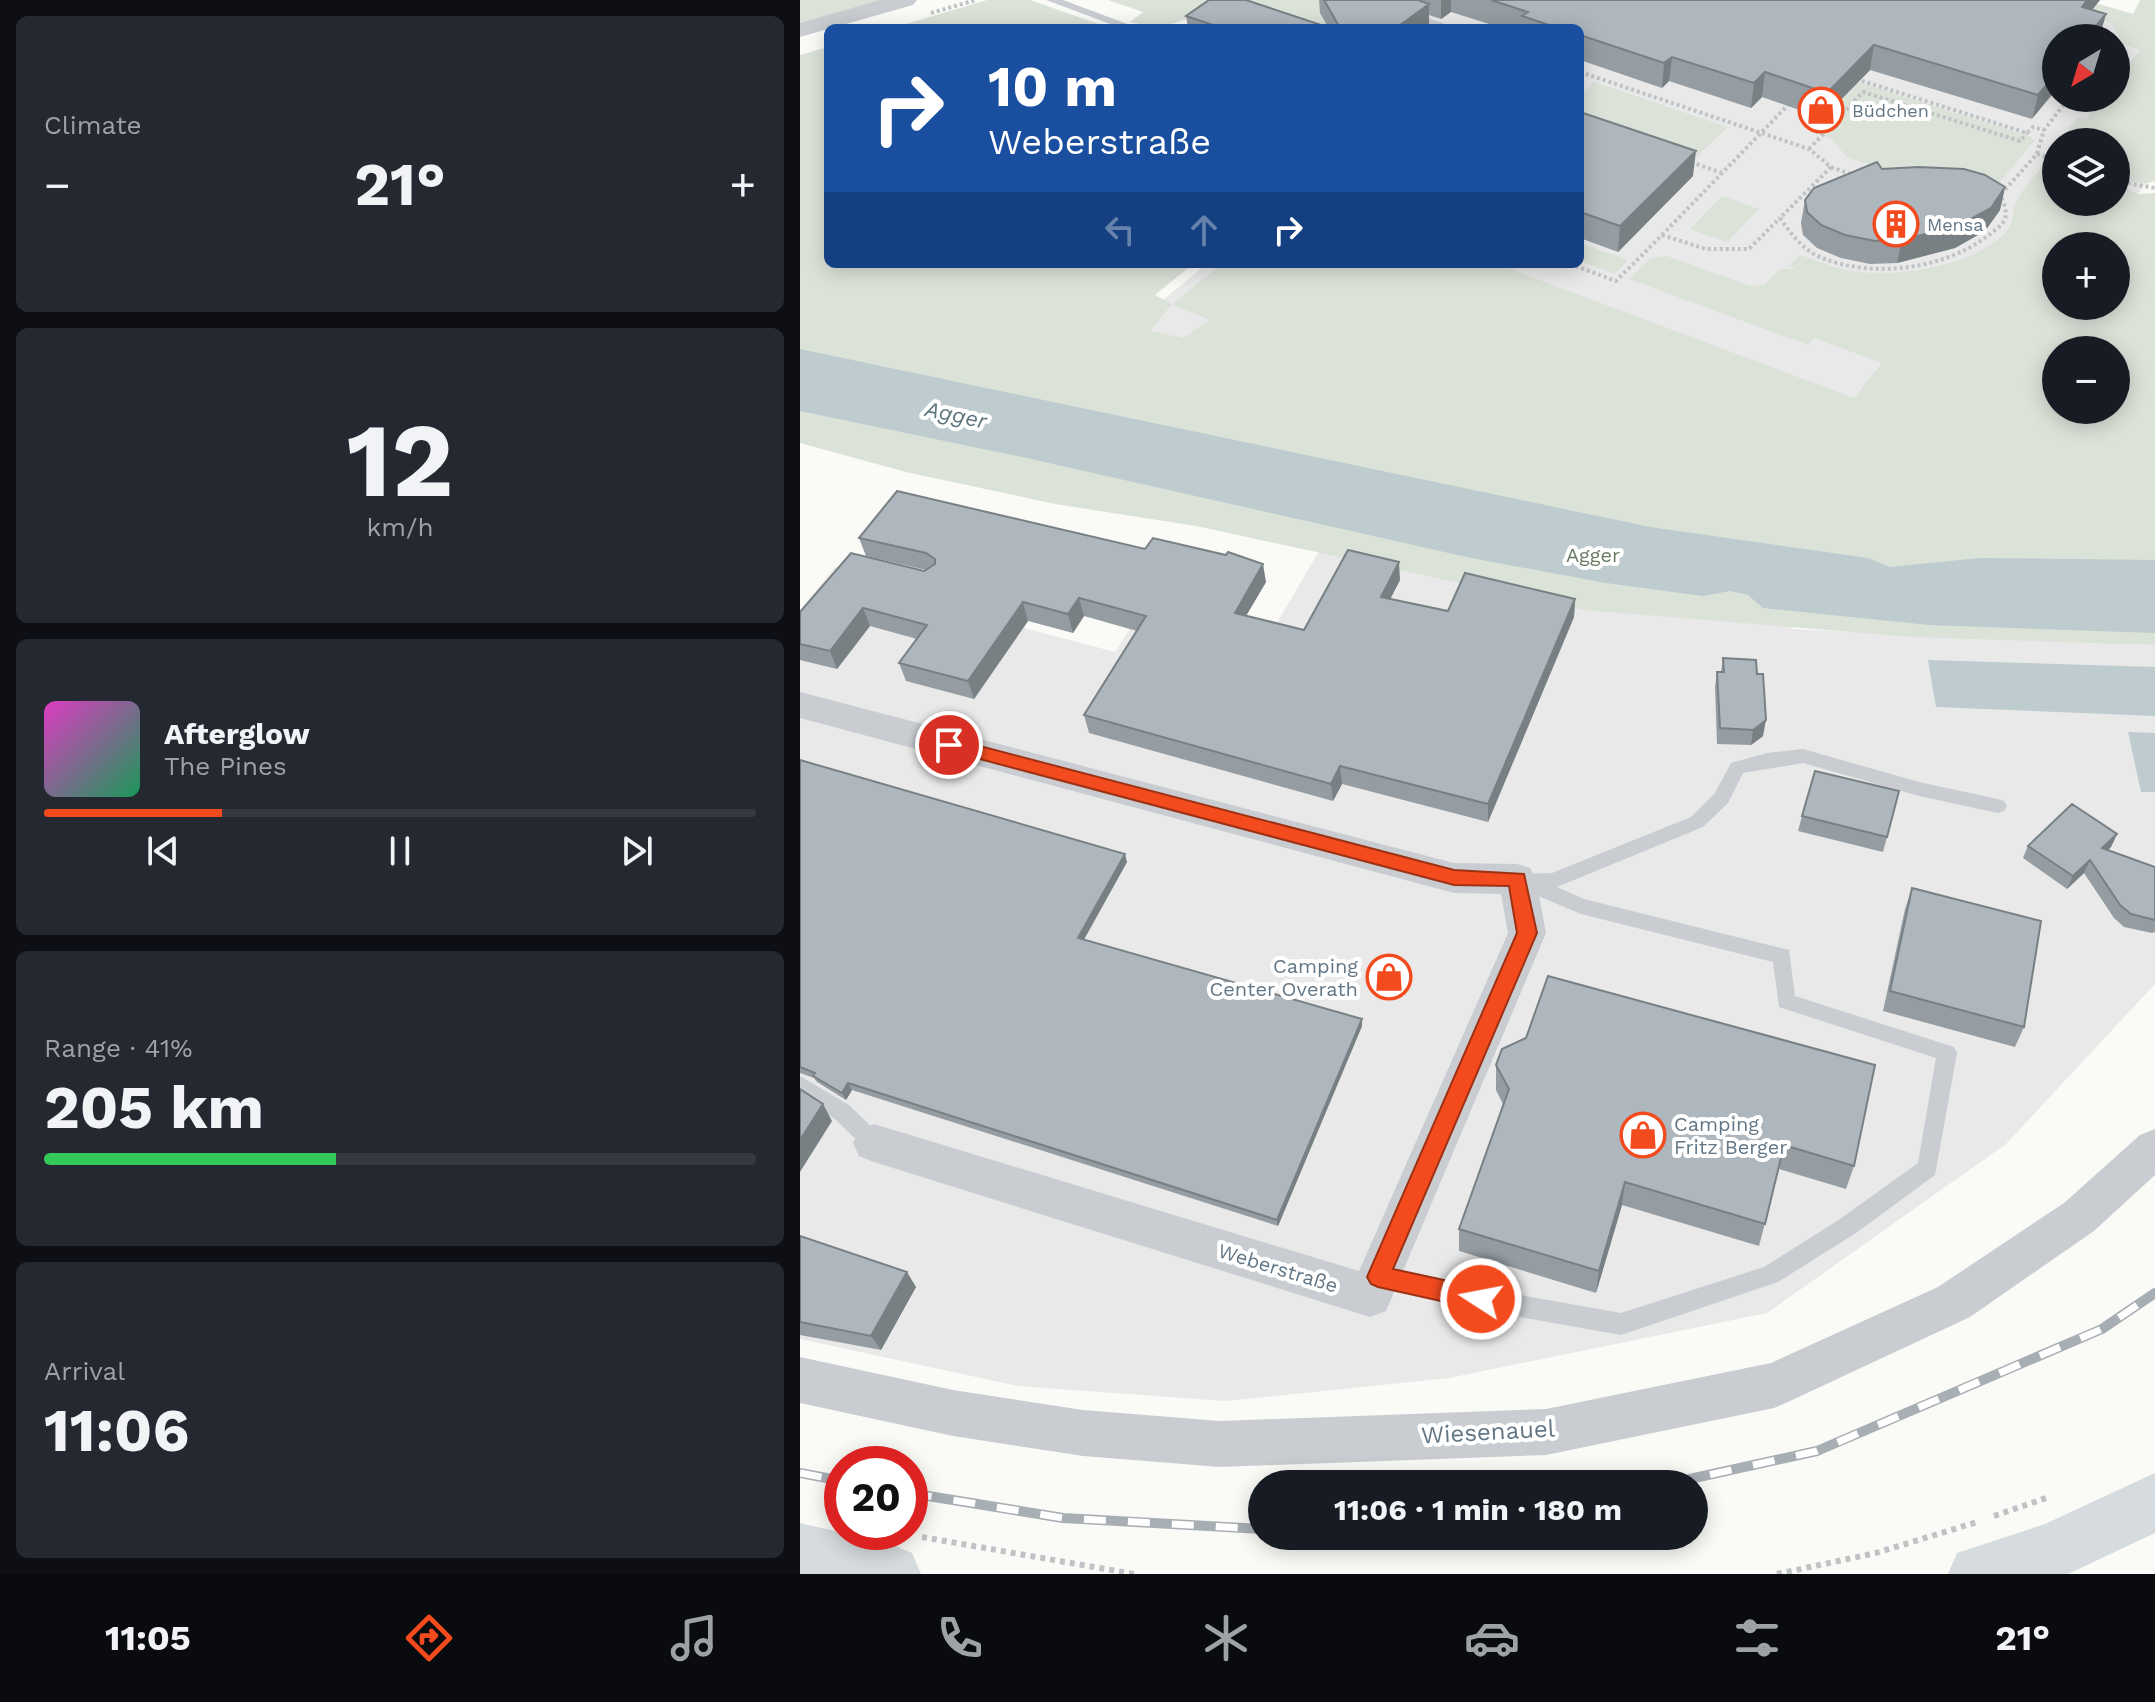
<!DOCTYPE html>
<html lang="en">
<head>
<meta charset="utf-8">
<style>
	body { margin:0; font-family:"Work Sans",sans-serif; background:#242831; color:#f1f3f6; height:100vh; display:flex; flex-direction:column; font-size:30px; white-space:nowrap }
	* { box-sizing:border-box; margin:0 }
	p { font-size:26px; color:#9ea1a6 }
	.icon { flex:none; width:44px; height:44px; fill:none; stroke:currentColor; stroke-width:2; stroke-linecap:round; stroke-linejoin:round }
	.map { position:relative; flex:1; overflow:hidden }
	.drawer { display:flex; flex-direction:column; gap:16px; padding:16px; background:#0d0f14; width:800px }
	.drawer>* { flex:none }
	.guide { position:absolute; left:24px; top:24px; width:760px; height:244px; border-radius:12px; box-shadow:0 4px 20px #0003; background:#1a4fa0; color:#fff; overflow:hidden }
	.needle { width:52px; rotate:218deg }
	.controls { position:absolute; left:1242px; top:24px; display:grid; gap:16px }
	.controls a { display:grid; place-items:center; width:88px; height:88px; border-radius:50%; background:#171b24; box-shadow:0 4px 20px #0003; font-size:40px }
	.speed { position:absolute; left:24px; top:1446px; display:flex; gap:16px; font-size:40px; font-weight:700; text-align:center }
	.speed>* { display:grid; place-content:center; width:104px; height:104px; border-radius:50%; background:#171b24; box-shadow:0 4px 20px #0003; line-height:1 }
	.speed .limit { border:12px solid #d22; background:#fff; color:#111 }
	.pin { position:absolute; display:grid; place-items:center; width:68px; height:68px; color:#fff; margin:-34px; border:4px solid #fff; border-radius:50%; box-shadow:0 2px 8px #0007 }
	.me { position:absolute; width:88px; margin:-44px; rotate:281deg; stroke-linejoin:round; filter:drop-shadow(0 0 6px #0008) }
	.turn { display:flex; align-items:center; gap:28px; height:168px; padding:0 32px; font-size:36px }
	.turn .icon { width:104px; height:104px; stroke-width:2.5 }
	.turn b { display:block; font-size:56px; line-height:68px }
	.lanes { display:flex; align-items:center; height:76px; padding:0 32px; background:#0003; justify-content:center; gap:40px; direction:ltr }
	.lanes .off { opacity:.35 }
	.big { font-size:60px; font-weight:700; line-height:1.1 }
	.drawer .tile { flex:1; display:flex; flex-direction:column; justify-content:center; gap:12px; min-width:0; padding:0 28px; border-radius:12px; background:#242831 }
	.drawer .dial { align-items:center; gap:0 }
	.dial b { font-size:104px; line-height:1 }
	.song { display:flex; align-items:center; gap:24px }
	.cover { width:96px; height:96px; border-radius:12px; background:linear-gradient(135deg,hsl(310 70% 55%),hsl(150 70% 35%)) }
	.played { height:8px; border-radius:4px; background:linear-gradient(90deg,#f34b1e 25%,#363941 25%) }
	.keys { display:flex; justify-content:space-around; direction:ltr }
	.heat { display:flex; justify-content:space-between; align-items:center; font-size:44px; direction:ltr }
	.charge { height:12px; border-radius:6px; background:linear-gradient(90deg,#34c759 41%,#363941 0) }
	.trip { position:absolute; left:448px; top:1470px; width:460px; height:80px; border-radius:40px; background:#171b24; box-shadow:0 4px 20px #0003; font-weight:700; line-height:80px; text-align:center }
	.tabs { display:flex; height:128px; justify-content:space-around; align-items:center; background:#090b0e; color:#9ea1a6 }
	.tabs .icon { width:56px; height:56px }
	.tabs .selected { color:#f34b1e }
	.tabs b { font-size:36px; color:#f1f3f6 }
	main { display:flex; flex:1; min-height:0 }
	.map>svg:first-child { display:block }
</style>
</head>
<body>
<main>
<section class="drawer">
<div class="tile"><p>Climate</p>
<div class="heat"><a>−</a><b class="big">21°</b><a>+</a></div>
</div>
<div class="tile dial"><b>12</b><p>km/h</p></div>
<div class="tile">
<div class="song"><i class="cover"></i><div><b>Afterglow</b><p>The Pines</p></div></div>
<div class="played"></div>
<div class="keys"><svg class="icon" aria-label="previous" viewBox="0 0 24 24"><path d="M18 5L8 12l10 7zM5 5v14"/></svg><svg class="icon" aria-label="pause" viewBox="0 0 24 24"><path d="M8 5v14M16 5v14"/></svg><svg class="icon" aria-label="next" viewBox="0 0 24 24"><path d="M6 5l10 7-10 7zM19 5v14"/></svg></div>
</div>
<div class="tile"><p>Range · 41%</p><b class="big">205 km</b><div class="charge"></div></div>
<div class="tile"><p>Arrival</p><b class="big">11:06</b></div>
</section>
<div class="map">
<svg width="1355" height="1574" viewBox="0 0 1355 1574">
	<rect width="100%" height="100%" fill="#fafaf7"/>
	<path fill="#e8e9e8" d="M1229,0l83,23 33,25 -29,37v-47h-60v60h50l-34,44h-16v60h60v-41l39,20 -10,3 -7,10 -22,52h-60l-40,175 -916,-70 107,-87h373v-236h-240l-15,-6 -5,-9z
		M533,527l476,84 -19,18 365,16v339l-149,160 -239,169 -318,65 -224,23 -207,-15 -218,-47v-729l35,-43 196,48 -7,13 91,24 30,-46 125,29z"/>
	<path fill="#dbe2d8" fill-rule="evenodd" d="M0,0h85l-85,24z
		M187,0h43l80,28h-218z
		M308,0h228l4,28h-66l-57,-19 -58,19 -29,-6 13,-10z
		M1285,0l48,14 7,-14h15v181l-10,2 -29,-5v-36h-58l20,-25 8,2 16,-21h14v-17l24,-31 -17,-6 -11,-21 -54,-14z
		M28,47v217h365l-38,31 17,9 50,-40h275l357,134 28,-35 -68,-25 -6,7 -179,-66 22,-21 16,-2 83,30 14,-1 16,-16h15l-5,-4 10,-10c15,4 27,11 42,14 46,11 131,-1 164,-37 10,-11 5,-23 12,-34 7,-12 18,-23 26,-35l12,3v36h60v-17l22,9 17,-1v452l-243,-8 -327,-27 -389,-84 -141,-22 -149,-32 -106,-29v-388zM1256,246h60v60h-60zM372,304l36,15 1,1 -25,18 -34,-7zM1256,350h60v60h-60z
		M1052,80l179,57 3,4 -34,41 -11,2 -80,-7 -61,-19 -18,-20 -19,-6 -8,-9 4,-5 15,5 15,-16 -15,-5z
		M794,82l134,45 -33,31 -115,-39v-24z
		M922,196l37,13 -32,33 -37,-13z
		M780,243l48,17 -14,14 -34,-13z"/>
	<path fill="#becbcf" d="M0,349l850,178 218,31 22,9 90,-9 175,2v73l-226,-8 -166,-17 -15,-13 -18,-4 -27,5 -97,-13 -135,-25 -449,-101 -222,-46z
		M1128,660l227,7v49l-219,-9z
		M1328,732l27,1v59h-14z"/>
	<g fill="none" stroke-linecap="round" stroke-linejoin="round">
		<path stroke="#c0c3c5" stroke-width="4" stroke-dasharray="3 3" stroke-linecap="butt" d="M131,13l45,-13
			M1298,28l10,10
			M780,72l229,77 22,18 22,8
			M1056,79l171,54 6,-6 11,3
			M1009,149l54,-57 157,49 7,-8
			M1237,154l19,6
			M891,162l31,11
			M1031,167l-51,51c12,17 24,34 45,41 49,19 119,10 161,-22 9,-7 19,-12 20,-23 0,-6 -3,-12 -5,-18
			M1316,181l39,7
			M1201,194l36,-40 7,-24 25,-32
			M862,235l130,-134
			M770,264l46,17 46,-46 44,14h43l31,-31"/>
		<path stroke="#c0c3c5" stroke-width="6" stroke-dasharray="5 5" stroke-linecap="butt" d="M1194,1516l55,-19
			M122,1537l212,37
			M977,1574l99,-21 101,-31"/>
		<path fill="#c9cdd1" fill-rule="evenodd" d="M246,0h17l75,28h-17z
			M561,0h17l78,28h-18z
			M1003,749l116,33 79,17 6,2 3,5 -3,5 -6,2 -79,-17 -116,-33 -60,10 -15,30 -25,24 -146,60 27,12 205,51 6,46 159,51 3,6 -22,122 -79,58 -78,49 -157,53 -168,-30 -83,-21 -3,-7 3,-7 8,-3 75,16 168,30 143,-46 76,-48 78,-56 18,-105 -157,-51 -6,-45 -192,-48 -71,-30 -2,-5 2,-5 42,-1 139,-56 24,-24 16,-30 36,-10z
			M0,1076l49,29 32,31 3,7 -3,7 -7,2 -7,-2 -32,-31 -35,-23z"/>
		<path fill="#c9cdd1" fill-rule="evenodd" d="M80,0h37l-4,5 -113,32v-14z
			M0,692l654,171 63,1 13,4 6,11 10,54 -160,378 -16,6 -496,-155 -15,-6 -6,-13 6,-13 15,-6 485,147 149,-338 -7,-39 -47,-1 -654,-175z
			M1355,1129v46l-61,56 -124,86 -180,84 -16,7 -228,47 -326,12 -137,-11 -130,-20 -153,-33v-46l153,33 130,20 137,11 326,-12 225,-46 167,-76 126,-84 76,-68z"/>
		<path fill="#d6dbdf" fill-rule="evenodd" d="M1355,1473v60l-87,41h-120l9,-21 88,-29z
			M0,1523l91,21 21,9 9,21h-121z"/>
		<g stroke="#a7aeb4" stroke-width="10">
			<path id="rail" d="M0,1473l42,8
				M867,1484l150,-33 285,-122 53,-36
				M110,1493l153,25 199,11"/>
		</g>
		<use href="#rail" stroke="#fff" stroke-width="7" stroke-dasharray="22" stroke-linecap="butt"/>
	</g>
	<path fill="#959da3" d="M519,0h781l-8,10 14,4 -7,24h-43l-24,81 -162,-49 -47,48 -61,-21 -11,11 -82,-27 -7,7 -82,-28v-32h-78l-51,-16 -10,7 -12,-4v13h-241l-2,-12 142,11 -8,-14z
		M780,112l113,64 -75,76 -38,-14z
		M1082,169l123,18 -5,23 -15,21 -30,17 -58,15 -27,1 -29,-6 -24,-10 -14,-13 -2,-12 4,-23z
		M59,538l407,44 -20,34 58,14 96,-50 -10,19 58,12 127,-12 -1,18 -86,205 -146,-38 -9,17 -244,-68 -5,-18 53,-84 -53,-15 -11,17 -45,-12 -54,78 -68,-18 -7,-18 18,-24 -47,-13 -33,43 -37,-9v-48l126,-42 -60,-14z
		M923,658l40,78 -12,9 -34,-1 -2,-57 2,-15h4z
		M0,760l327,102 -43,77 278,87 -84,200 -426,-136 -6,10 -29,-18 -3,-4 -14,-5z
		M1002,816l85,21 -4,15 -85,-21z
		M1317,834l-6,13 -3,3 47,17v65l-3,1 -28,-6 -10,-9 -30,-45 -17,16 -44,-31 5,-12z
		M1112,888l112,139 -9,20 -132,-36 22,-102z
		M702,1049l352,117 -8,23 -67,-20 -20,77 -137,-41 -26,88 -137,-42v-22l44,-125 -7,-14v-25z
		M0,1236l116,51 -35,63 -81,-15z"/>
	<path fill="#798084" d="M641,0h10v12l-10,7z
		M1287,0h13l-25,31 7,-24z
		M629,4v24h-33z
		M1306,14l-7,24h-13z
		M1074,45l-4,25 -47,48 4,-25z
		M872,57l-3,24 -7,7 2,-25z
		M965,72l-3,25 -11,11 3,-25z
		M1256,74v16l-24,29 6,-24z
		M896,151l-3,25 -75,76 2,-26z
		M1205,187l-5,23 -15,21 -30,17 -58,15 5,-23z
		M599,562l1,18 -18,35 -1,-18z
		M463,564l3,18 -29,49 -2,-18z
		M279,598l5,18 -11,17 -5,-19z
		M775,599l-1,18 -86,205v-18z
		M223,602l5,19 -54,78 -6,-18z
		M63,608l7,18 -33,43 -7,-18z
		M966,720l-3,16 -12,9 2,-15z
		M540,766l2,18 -9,17 -2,-17z
		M1317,834l-6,13 -15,14 6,-13z
		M325,854l2,8 -46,83 -3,-7z
		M1290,860l-6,13 -17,16 6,-13z
		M562,1019v7l-84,200 -1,-6z
		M48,1083l4,7 -6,10 -4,-7z
		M23,1104l9,17 -32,51v-32z
		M825,1182l-3,23 -26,88 3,-22z
		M107,1272l9,15 -35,63 -10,-14z"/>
	<path fill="#adb7bd" stroke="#798084" stroke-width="2" d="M409,0h37l84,28h-108l-36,-12z
		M524,0h94l11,4 -33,24h-56z
		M691,0h596l-5,7 24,7 -20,24h-30v36l-18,21 -164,-50 -47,48 -62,-21 -11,11 -82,-26 -8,6 -84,-28v-7h-22l-36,-12 6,-4z
		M780,112l116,39 -76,75 -40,-14z
		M1077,162l5,7 36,-2 46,2 21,6 20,12 -14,21 -31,17 -58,15 -27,1 -30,-6 -24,-10 -14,-13 -2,-12 9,-12z
		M97,491l248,58 8,-11 73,17 2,-3 35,12 -28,49 69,17 44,-80 51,12 -18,35 67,14 17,-38 110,26 -87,205 -148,-38 -9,18 -247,-69 62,-99 -67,-18 -11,16 -45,-12 -55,79 -69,-18 28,-38 -64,-17 -33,43 -30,-7v-32l51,-59 73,18 11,-7v-5l-9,-6 -67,-15z
		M923,658l33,2 1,14h6l3,46 -13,10 -33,-2 -3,-56h7z
		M0,760l325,94 -47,84 284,81 -85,201 -429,-137 -6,10 -29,-17 2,-3 -15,-6z
		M1015,771l84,20 -12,46 -85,-21z
		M1272,804l45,30 -15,14 53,19v53l-24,-6 -11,-9 -30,-45 -17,16 -45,-30z
		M1112,888l129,33 -17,106 -134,-36z
		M748,976l327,89 -21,101 -70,-21 -19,79 -140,-42 -26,89 -140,-42 50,-140 -13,-24 6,-16 24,-11z
		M0,1089l23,15 -23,36z
		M0,1236l107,36 -36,64 -71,-14z"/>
	<path fill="#f34b1e" stroke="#9e3114" stroke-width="2" d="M149,738l505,132 70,4 13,59 -144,336 88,19 8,3 3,8 -3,7 -8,4 -103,-23 -7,-3 -4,-7 150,-344 -8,-47 -55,-1 -512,-136 -2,-4z"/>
	<defs>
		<g id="shop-ring" transform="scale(2.3)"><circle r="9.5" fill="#fff" stroke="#f34b1e" stroke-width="1.5"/><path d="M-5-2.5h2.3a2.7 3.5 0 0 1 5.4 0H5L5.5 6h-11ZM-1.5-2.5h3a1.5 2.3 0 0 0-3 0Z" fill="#f34b1e"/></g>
		<g id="building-ring" transform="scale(2.3)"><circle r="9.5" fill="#fff" stroke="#f34b1e" stroke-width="1.5"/><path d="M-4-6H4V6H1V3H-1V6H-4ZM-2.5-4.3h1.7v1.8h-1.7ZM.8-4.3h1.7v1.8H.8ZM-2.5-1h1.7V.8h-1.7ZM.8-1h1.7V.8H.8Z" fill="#f34b1e"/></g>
	</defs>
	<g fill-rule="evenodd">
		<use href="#shop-ring" x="1021" y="110"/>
		<use href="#building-ring" x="1096" y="224"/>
		<use href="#shop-ring" x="589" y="977"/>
		<use href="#shop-ring" x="843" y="1135"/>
	</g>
	<g text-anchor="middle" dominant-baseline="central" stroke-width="8" stroke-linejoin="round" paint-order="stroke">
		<g font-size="18" fill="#627685" stroke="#fff" text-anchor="start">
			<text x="1052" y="110">Büdchen</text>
			<text x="1127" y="224">Mensa</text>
		</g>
		<g font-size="20" fill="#677b62" stroke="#fff">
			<text x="793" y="555">Agger</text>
		</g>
		<g font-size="20" fill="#627685" stroke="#fff" text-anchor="end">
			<text x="558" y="966">Camping<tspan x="558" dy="23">Center Overath</tspan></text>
			<text x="874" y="1124" text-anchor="start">Camping<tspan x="874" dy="23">Fritz Berger</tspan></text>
		</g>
		<g font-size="20" fill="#627685" stroke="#fff">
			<text transform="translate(478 1268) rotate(17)">Weberstraße</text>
		</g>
		<g font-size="22" font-style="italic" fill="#5d767e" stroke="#fff">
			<text transform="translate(156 415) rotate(12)">Agger</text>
		</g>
		<g font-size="24" fill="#627685" stroke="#fff">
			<text transform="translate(688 1432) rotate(-3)">Wiesenauel</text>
		</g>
	</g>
</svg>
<div class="controls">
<a><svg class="needle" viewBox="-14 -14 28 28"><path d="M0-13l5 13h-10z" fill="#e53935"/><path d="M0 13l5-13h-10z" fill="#9ea1a6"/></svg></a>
<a><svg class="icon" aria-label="layers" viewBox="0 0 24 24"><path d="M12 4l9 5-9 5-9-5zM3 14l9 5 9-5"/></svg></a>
<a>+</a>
<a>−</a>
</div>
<div class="speed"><div class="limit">20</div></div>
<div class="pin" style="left:149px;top:745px;background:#d93025"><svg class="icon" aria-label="arrive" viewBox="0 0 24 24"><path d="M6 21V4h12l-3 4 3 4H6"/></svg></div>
<svg class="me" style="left:681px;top:1299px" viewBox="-20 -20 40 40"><circle r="17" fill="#f34b1e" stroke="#fff" stroke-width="3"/><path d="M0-11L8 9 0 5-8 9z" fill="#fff"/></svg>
<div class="trip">11:06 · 1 min · 180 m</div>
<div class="guide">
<div class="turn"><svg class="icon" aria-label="right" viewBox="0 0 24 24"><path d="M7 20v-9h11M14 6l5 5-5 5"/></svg><div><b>10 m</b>Weberstraße</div></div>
<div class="lanes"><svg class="icon off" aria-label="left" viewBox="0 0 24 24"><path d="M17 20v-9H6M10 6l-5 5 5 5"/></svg><svg class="icon off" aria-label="ahead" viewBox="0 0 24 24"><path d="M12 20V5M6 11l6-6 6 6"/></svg><svg class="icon" aria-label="right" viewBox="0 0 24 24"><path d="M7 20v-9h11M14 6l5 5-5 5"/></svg></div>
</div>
</div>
</main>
<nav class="tabs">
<b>11:05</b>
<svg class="icon selected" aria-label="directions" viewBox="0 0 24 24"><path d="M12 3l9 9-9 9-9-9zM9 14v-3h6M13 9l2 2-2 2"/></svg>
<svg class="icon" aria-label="music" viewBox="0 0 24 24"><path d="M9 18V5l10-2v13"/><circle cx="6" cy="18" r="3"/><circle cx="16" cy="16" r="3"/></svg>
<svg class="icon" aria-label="phone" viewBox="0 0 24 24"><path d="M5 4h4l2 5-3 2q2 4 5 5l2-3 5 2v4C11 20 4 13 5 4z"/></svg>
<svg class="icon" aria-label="climate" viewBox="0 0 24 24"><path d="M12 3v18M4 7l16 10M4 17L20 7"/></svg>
<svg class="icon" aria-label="car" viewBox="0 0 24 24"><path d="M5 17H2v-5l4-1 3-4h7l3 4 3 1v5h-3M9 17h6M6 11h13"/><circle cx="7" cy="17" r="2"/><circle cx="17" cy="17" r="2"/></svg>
<svg class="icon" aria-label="filters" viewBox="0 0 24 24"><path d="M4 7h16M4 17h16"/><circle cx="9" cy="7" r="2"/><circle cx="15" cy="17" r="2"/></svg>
<b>21°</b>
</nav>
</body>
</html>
